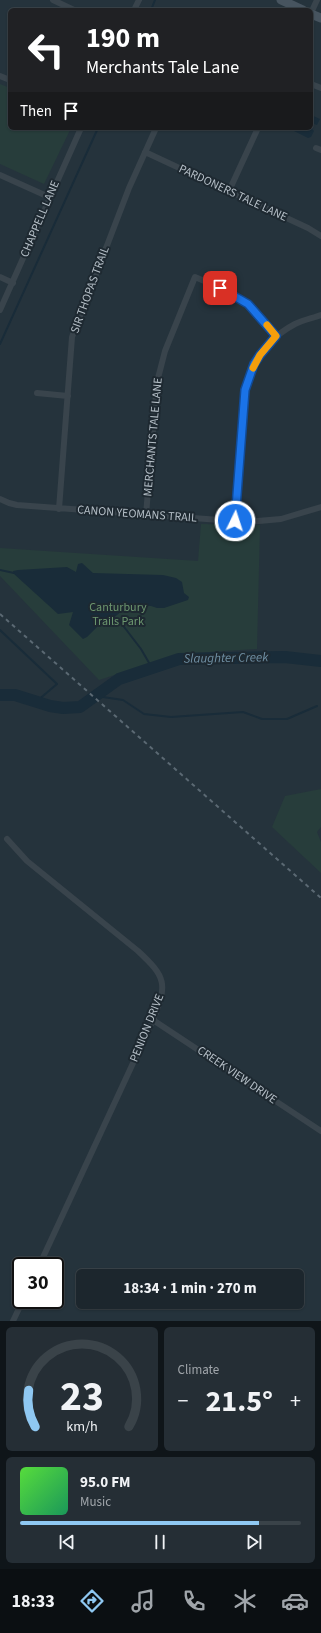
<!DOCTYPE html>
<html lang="en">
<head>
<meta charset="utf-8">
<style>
	body { margin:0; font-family:"Source Sans 3",sans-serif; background:#252e35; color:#f1f3f6; height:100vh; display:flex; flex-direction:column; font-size:15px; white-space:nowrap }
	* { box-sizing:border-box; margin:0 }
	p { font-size:13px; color:#a0a5aa }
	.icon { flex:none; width:22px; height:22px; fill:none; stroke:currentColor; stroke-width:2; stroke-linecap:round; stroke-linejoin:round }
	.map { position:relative; height:1321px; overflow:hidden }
	.panel { display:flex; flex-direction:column; gap:6px; padding:6px; background:#0f1519; flex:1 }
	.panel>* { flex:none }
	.hud { position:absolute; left:8px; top:8px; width:305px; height:122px; border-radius:6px; box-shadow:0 1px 3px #0004,0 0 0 1px #3a4349; background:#202124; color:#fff; overflow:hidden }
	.speed { position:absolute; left:12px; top:1257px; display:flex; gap:8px; font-size:20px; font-weight:700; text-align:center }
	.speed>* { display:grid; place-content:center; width:52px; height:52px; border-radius:50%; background:#1c262d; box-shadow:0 1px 3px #0004,0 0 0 1px #3a4349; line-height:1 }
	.speed .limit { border:2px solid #111; border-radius:6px; background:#fff; color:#111 }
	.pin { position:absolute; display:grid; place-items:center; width:34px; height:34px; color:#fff; margin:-17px; border-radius:8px; box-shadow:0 2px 6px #0006 }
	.me { position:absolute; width:44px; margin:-22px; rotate:4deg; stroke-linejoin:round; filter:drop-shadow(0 0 3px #0008) }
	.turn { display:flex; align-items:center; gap:14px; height:84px; padding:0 12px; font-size:18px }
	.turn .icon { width:52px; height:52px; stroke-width:2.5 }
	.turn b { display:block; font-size:28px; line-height:34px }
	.then { display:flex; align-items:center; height:38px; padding:0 12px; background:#0003; gap:8px; font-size:15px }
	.big { font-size:30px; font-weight:700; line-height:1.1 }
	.panel .card { flex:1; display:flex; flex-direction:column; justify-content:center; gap:6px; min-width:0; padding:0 14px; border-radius:6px; background:#252e35 }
	.panel .dial { align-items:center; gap:0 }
	.dial svg { height:104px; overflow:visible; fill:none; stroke:#3a4349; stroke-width:7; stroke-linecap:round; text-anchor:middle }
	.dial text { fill:#f1f3f6; stroke:none }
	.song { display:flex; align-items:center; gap:12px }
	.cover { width:48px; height:48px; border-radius:6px; background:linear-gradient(135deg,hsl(110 70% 55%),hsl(150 70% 35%)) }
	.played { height:4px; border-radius:2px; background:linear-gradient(90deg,#8fc8f2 85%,#3a4349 85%) }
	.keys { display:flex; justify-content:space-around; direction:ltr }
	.heat { display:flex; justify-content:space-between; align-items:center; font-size:22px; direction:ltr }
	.panel .tiles { flex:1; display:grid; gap:6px; grid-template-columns:1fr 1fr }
	.card:last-child { grid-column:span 2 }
	.trip { position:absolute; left:76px; top:1269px; width:228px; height:40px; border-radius:6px; background:#1c262d; box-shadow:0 1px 3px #0004,0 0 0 1px #3a4349; font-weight:700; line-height:40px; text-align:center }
	.dock { display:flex; height:64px; justify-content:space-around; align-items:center; background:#0b0f12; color:#a0a5aa }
	.dock .icon { width:28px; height:28px }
	.dock .on { color:#8fc8f2 }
	.dock b { font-size:18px; color:#f1f3f6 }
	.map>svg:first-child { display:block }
</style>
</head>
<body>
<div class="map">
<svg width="321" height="1321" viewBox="0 0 321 1321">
	<rect width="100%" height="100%" fill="#25333c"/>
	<path fill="#273d3b" d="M0,84l10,4v40h61l-27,56 -44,-20z
		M201,524l59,1 -3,124 -78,5 -80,26 -99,-104v-28l198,13z
		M321,789v38l-4,5 4,10v31l-49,-46 13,-31z"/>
	<path fill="#192c39" d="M311,115l9,4 -3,6 -3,-1 -2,5 2,2 -3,6 -3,1 -20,-10h23z
		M82,563l11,10 70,2 13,3 6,4 2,11 5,4 -1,3 -24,8h-7l-6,-2 -19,-1 -5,2 -20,16 -5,-1 -15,15 -4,2 -14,-14 4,-13 -15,2 -44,-40 -1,-3 5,-1 49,-3 9,5 2,-8z"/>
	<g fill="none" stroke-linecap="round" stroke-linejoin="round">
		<path stroke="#192c39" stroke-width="2" d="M151,10l4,-10
			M0,344l98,-216
			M0,570l14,3
			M118,619l23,30 11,19
			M0,630l57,54 -20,17
			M96,696l27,4 21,14 27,3 72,-5 19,7h25l30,-13"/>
		<path stroke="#192c39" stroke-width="12" d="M0,695h15l35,11 13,2 17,-1 39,-28 60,-20 106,-2 36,4"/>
		<path stroke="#39444c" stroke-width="6" d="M53,0l21,10
			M134,10l5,-10
			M311,13l6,-13
			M0,76l10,4
			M311,84l10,4
			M316,148l5,2
			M145,152l163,76 13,8
			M0,175l49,22
			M229,191l29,-63
			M0,277l13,6
			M0,310l81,-182
			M37,393l31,3
			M0,499l9,4 8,2 230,17 34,-3 40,-12
			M59,509l13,-172 57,-149 27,-60
			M146,515l11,-133 8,-31 30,-74 37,16 16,11 29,32
			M235,521c2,-28 4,-57 6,-85 4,-48 7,-87 54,-112 8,-4 18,-6 26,-9
			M7,839l20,22 111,90c28,26 30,33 15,69l-114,246
			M153,1020l168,111
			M13,1321l10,-21"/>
		<path stroke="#47545f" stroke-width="9" d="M281,0l22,10
			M311,14l10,4"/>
		<path stroke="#5b6973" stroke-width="2" stroke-dasharray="4 4" stroke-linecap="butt" d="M0,614l321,284"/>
	</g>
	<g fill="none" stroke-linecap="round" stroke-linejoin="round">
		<g stroke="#114b97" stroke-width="10">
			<path id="route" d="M220,288l28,16 28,32 -16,19 -6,9 -9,26 -10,131"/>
		</g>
		<use href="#route" stroke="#1a73e8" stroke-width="7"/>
		<path stroke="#f59e0b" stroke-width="7" d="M253,368l7,-13 16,-19 -9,-11"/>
	</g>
	<g text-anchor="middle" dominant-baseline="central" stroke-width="4" stroke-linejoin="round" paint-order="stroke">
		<g font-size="12" fill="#b5bfc7" stroke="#1e2931">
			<text transform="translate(233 193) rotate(25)">PARDONERS TALE LANE</text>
			<text transform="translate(40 219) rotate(-67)">CHAPPELL LANE</text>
			<text transform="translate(90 290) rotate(-70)">SIR THOPAS TRAIL</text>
			<text transform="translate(153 437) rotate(-85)">MERCHANTS TALE LANE</text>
			<text transform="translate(137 514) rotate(4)">CANON YEOMANS TRAIL</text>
			<text transform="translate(147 1028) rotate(-68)">PENION DRIVE</text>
			<text transform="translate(237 1075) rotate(34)">CREEK VIEW DRIVE</text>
		</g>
		<g font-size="12" fill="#6d976f" stroke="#1e2931">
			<text x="118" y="607">Canturbury<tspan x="118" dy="14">Trails Park</tspan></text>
		</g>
		<g font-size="13" font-style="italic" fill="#7090a4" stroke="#1e2931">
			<text transform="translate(226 658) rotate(-1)">Slaughter Creek</text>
		</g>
	</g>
</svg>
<div class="speed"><div class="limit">30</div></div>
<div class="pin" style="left:220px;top:288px;background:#d93025"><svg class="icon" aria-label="arrive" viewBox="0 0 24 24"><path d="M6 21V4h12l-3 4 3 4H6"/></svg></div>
<svg class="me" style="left:235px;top:521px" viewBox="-20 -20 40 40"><circle r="17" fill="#1a73e8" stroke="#fff" stroke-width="3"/><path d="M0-11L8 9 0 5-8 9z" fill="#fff"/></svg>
<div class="trip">18:34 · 1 min · 270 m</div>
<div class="hud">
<div class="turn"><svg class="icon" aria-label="left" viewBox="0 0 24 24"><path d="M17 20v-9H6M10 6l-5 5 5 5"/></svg><div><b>190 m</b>Merchants Tale Lane</div></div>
<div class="then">Then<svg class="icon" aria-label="arrive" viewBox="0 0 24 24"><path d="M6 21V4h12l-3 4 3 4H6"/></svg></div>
</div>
</div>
<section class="panel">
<div class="tiles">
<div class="card dial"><svg viewBox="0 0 100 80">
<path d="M14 69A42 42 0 1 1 86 69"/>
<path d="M14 69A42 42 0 0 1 9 41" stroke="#8fc8f2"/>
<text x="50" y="56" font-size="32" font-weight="700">23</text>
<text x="50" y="72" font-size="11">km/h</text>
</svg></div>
<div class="card"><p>Climate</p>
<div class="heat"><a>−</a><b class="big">21.5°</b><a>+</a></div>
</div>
<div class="card">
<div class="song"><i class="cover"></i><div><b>95.0 FM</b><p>Music</p></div></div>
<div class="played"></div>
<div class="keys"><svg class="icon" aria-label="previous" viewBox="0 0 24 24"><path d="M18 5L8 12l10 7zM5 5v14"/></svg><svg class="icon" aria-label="pause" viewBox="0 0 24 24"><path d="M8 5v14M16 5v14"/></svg><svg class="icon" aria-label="next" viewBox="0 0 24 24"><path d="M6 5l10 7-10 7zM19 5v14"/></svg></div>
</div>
</div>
</section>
<nav class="dock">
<b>18:33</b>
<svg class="icon on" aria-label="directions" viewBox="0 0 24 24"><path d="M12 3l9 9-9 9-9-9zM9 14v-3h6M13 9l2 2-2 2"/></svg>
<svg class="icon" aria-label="music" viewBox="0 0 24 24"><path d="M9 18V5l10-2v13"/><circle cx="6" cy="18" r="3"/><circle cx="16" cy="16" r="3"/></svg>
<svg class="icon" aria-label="phone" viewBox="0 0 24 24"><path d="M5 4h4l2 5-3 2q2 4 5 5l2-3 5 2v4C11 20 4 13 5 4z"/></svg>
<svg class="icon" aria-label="climate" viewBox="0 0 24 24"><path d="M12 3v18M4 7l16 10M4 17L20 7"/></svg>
<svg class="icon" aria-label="car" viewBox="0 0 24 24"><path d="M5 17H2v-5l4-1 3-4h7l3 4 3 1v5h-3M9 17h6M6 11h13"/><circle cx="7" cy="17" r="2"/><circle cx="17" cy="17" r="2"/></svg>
</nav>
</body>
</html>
